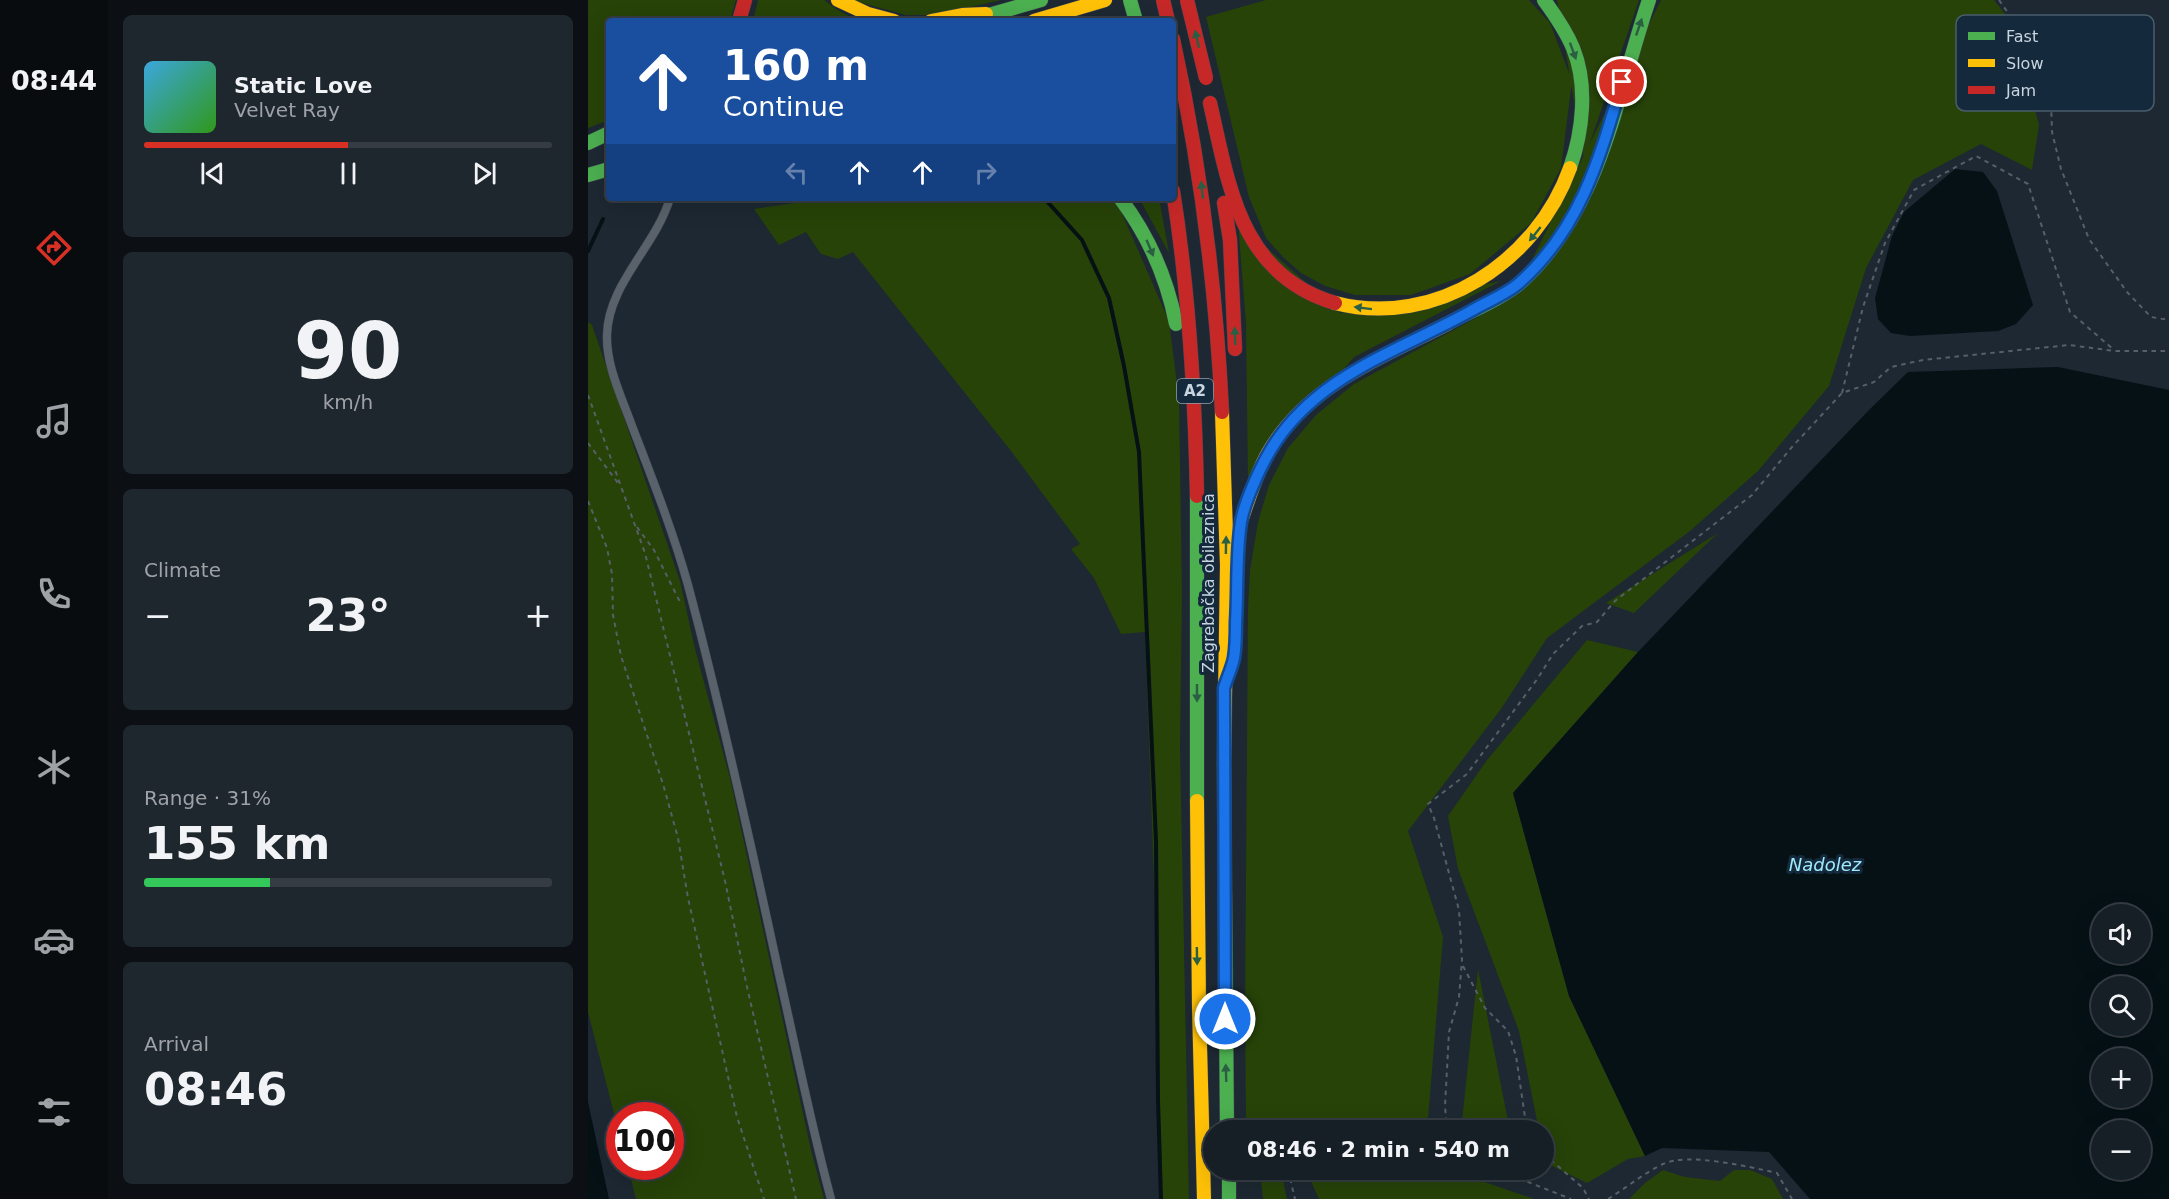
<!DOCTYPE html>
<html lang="en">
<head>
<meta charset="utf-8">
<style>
	body { margin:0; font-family:"DejaVu Sans",sans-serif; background:#1f272e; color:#f1f3f6; height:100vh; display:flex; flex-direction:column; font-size:22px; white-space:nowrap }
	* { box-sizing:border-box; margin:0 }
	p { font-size:20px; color:#9ea2a7 }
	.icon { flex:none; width:33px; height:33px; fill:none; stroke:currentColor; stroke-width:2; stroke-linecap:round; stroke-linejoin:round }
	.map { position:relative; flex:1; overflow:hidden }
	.details { display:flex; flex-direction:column; gap:15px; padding:15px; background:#0c1015; width:480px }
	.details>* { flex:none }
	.hud { position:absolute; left:18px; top:18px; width:570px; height:183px; border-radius:6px; box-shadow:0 6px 24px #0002,0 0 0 2px #353c43; background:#1a4fa0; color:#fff; overflow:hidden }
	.fabs { position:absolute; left:1503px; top:904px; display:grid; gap:12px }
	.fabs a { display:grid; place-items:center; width:60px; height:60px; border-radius:50%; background:#161e26; box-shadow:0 6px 24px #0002,0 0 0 2px #353c43; font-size:30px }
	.speed { position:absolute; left:18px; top:1102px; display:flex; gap:12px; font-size:30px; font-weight:700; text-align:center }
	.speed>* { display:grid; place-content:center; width:78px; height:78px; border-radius:50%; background:#161e26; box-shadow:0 6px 24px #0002,0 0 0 2px #353c43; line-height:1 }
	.speed .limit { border:9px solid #d22; background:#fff; color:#111 }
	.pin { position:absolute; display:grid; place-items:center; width:51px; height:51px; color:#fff; margin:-26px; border:3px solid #fff; border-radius:50%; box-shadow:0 2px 6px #0007 }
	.me { position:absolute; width:66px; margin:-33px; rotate:0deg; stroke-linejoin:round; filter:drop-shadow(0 0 4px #0008) }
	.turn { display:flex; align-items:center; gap:21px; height:126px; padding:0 18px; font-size:27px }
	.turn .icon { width:78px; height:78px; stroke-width:2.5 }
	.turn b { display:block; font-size:42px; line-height:51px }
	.lanes { display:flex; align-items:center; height:57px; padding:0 18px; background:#0003; justify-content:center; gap:30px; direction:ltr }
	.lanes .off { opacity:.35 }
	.big { font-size:45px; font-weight:700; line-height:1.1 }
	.details .card { flex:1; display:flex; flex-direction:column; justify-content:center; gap:9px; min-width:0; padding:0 21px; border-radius:9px; background:#1f272e }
	.details .dial { align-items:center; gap:0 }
	.dial b { font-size:78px; line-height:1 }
	.song { display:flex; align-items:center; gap:18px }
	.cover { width:72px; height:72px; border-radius:9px; background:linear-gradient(135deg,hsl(200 70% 55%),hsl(110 70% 35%)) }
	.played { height:6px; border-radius:3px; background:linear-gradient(90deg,#d93025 50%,#353c43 50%) }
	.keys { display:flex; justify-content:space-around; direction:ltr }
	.heat { display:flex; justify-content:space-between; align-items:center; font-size:33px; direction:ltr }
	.charge { height:9px; border-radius:4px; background:linear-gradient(90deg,#34c759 31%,#353c43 0) }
	.trip { position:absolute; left:615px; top:1120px; width:351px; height:60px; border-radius:30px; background:#161e26; box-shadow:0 6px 24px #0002,0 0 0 2px #353c43; font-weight:700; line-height:60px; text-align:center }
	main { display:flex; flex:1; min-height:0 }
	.dock { display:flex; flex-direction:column; width:108px; justify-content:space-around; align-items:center; background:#090c0f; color:#9ea2a7 }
	.dock .icon { width:42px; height:42px }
	.dock .on { color:#d93025 }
	.dock b { font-size:27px; color:#f1f3f6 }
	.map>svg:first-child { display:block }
</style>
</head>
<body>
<main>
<nav class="dock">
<b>08:44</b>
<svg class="icon on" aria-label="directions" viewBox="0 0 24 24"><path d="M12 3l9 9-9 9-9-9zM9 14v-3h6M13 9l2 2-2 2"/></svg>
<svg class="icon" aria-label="music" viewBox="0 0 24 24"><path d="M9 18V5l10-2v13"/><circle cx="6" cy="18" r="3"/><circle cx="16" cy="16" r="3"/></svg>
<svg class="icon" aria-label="phone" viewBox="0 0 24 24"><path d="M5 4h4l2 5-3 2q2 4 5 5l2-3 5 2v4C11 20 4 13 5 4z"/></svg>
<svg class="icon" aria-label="climate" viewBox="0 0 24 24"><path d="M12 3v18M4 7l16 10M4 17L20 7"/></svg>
<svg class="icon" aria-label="car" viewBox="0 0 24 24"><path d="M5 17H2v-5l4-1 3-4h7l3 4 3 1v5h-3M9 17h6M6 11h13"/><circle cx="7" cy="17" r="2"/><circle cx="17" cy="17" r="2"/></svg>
<svg class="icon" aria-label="filters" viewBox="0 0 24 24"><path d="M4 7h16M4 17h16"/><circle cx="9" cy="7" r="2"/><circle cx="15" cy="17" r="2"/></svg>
</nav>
<section class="details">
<div class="card">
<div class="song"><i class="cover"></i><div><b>Static Love</b><p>Velvet Ray</p></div></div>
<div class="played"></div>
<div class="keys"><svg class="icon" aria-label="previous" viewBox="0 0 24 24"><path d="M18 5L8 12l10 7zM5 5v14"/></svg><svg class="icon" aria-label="pause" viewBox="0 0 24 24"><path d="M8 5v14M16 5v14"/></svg><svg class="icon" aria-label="next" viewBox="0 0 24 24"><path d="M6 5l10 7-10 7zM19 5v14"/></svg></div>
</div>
<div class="card dial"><b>90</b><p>km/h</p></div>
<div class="card"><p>Climate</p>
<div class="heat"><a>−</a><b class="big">23°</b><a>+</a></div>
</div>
<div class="card"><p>Range · 31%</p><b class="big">155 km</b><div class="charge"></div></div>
<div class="card"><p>Arrival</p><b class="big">08:46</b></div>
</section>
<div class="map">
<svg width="1581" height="1199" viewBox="0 0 1581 1199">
	<rect width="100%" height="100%" fill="#1d2832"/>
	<path fill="#274308" d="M0,0h148l-6,21h-121v99l-21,8z
		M170,0h66l12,9 22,12h-105z
		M263,0h150l-64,15h-31z
		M678,0h263l21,23 22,58 -11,87 -30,55 -61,51 -59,21h-56l-30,-9 -24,-13 -18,-16 -17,-19 -17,-41 -43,-180z
		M969,0h82l-55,160z
		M1073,0h333l19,24 26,101 -7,45 -51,-26 -68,36 -47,88 -37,118 -71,85 -68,60 -143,107 -46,71 -93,122 35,106 -16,194h-96l-85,-10 -1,-108 3,-405 2,-38 8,-48 11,-37 19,-37 28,-33 38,-31 159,-86z
		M242,198h280l10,11 49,112 10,79 3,193 -2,154 9,452h-28l-5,-264 -11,-303 -24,2 -27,-56 -23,-29 9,-5 -69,-93 -158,-199 -15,7 -17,-5 -15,-22 -27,13 -25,-36z
		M551,198h20l10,55z
		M650,222l102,91 161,-32 -147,76 -106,125 -2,-159z
		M0,322l4,3 88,256 15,68 35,129 81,372 13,49h-188l-8,-32h42v-51h-50l-1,17 -31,-121z
		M1130,533l-84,80 -28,-10z
		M999,640l51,12 -125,141 56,203 76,160 -17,3 -41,24 -41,-20 -2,-32h-5l-20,-100 -61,-162 -10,-53 39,-56z
		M890,969l32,162h-49z
		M672,1170h21l6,29h-24z
		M718,1170h144l84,29h-215z
		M1075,1170l22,7 35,4 14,-11h16l22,9 11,20h-154l16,-16z"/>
	<path fill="#051115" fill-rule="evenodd" d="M1367,169l28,3 14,19 36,114 -17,19 -18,7 -88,5 -19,-3 -13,-14 -3,-21 17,-62 12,-24z
		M1470,367l111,23v809h-359l-41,-47 -107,-4 -17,8 -76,-160 -56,-203 125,-141 231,-242 39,-38zM1514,915h38v39h-38zM1514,987h38v39h-38zM1514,1059h38v39h-38zM1514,1131h38v39h-38z
		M0,1102l21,97h-21z"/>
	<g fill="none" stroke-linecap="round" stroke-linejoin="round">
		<path stroke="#051115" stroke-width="4" d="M456,198l38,42 27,58 15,68 15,86 17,389 2,259 3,99
			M0,251l15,-32"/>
		<g stroke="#3b444d" stroke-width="9">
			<path id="lane" d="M82,198c-14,48 -62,86 -63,137 -1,31 15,63 25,91 20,52 41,105 56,159 34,128 63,259 91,389 17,75 32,151 52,225"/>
		</g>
		<g stroke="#3b444d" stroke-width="15">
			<path id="fast" d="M956,0c11,15 22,31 29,48 15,37 10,83 -3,120
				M380,21l73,-21
				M0,143l21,-10
				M0,175l21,-6
				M532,198c28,37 47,80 56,126
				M859,324c23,-13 51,-23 72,-40 81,-71 97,-187 130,-284
				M636,763l3,368
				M609,801v-305
				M641,1170v29"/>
		</g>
		<g stroke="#3b444d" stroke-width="15">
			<path id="slow" d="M250,0l30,14 26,7
				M343,21l31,-6 24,-1
				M446,21l71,-21
				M747,303c101,26 202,-42 235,-135
				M634,412l5,153 -3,198
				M653,521c8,-23 15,-47 27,-68 39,-68 113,-95 179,-129
				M609,801l2,206 5,192"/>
		</g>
		<g stroke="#3b444d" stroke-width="15">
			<path id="jam" d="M151,21l6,-21
				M585,39c27,123 43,247 49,373
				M622,103c19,83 30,172 125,200
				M585,191c16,101 22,202 24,305
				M636,203l6,37 5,109"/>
		</g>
		<path stroke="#575f67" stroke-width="2" stroke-dasharray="4.5 4.5" stroke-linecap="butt" d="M1411,0l31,44 16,36 5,20 1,32 9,37 28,70 38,53 24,25 18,3
			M1254,393l21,-86 22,-64 29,-53 62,-34 52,28 42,128 44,38
			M0,395l57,158 80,328 22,106 49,212
			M0,443l30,40
			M0,501l19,47 5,26 1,41 8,41 42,128 15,54 10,60 49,219 27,82
			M49,527l17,23 26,52
			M875,966l22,42 23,23 8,25 10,68 3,7
			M859,1131l-2,-25 4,-74 10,-35 3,-37 -3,-50 -25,-92 -6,-14 39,-30 71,-96 15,-24 29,-28 15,-4 18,-21 137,-106 40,-48 50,-54 32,-11 17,-15 32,-7 146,-15 46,6h54
			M956,1154l39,34 6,11
			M700,1170l7,29
			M896,1170l39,10 48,19
			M1020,1199c18,-11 36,-26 55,-35 24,-12 87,3 114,9l15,26"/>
		<use href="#lane" stroke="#59626a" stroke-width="8"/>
		<use href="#fast" stroke="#4caf50" stroke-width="14"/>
		<use href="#slow" stroke="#ffc107" stroke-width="14"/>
		<use href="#jam" stroke="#c62828" stroke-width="14"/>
		<g stroke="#3b444d" stroke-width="15" stroke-linecap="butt">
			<path id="fast-bridge" d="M542,0l6,21"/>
		</g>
		<g stroke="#3b444d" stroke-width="15" stroke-linecap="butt">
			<path id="jam-bridge" d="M575,0l5,21
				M599,0l19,78"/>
		</g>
		<use href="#fast-bridge" stroke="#4caf50" stroke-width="14"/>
		<use href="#jam-bridge" stroke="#c62828" stroke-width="14"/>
	</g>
	<defs><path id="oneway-solid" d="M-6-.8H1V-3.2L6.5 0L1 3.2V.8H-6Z" transform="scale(1.5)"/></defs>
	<g fill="#2a5f43">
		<use href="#oneway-solid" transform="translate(1051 27) rotate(-71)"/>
		<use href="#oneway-solid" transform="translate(609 39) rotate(-103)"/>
		<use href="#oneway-solid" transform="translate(985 51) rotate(70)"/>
		<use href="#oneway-solid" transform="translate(614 190) rotate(-96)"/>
		<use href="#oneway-solid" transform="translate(947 234) rotate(129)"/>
		<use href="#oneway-solid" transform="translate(562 248) rotate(67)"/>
		<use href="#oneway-solid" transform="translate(775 308) rotate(-173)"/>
		<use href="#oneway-solid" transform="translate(647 336) rotate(-92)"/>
		<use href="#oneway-solid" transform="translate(638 545) rotate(-89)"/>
		<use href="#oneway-solid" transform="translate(609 693) rotate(90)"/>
		<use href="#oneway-solid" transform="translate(609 956) rotate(89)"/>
		<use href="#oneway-solid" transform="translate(638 1073) rotate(-92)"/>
	</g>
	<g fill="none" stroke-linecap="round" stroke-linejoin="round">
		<g stroke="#114b97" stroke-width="15">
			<path id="route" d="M637,1019l-1,-331c3,-10 8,-20 10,-30 2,-12 2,-25 2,-36 2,-32 0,-69 5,-100 3,-19 19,-54 29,-71 44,-75 129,-100 201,-140 15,-9 34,-16 47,-27 62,-54 82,-126 104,-202"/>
		</g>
		<use href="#route" stroke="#1a73e8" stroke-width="10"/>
	</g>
	<g text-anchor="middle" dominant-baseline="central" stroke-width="6" stroke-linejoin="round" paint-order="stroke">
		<rect fill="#14293b" stroke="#92a1af" stroke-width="1.5" x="589" y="379" width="36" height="24" rx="4.5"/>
		<g font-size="15" font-weight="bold" fill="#c8d5e1">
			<text x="607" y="391">A2</text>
		</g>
		<g font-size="16" fill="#c8d5e1" stroke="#14293b">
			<text transform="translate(620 583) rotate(-90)">Zagrebačka obilaznica</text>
		</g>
		<g font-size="18" font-style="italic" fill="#9eeafe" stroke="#14293b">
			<text x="1237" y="864">Nadolez</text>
		</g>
	</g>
	<rect x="1368" y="15" width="198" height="96" rx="9" fill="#14293b" stroke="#4a5d6d" stroke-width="1.5"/>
	<rect x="1380" y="32" width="27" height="8" fill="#4caf50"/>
	<rect x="1380" y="59" width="27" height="8" fill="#ffc107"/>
	<rect x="1380" y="86" width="27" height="8" fill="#c62828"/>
	<g font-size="16" fill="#c8d5e1">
		<text x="1418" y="42">Fast</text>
		<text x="1418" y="69">Slow</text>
		<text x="1418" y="96">Jam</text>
	</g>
</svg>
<div class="fabs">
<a><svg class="icon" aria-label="sound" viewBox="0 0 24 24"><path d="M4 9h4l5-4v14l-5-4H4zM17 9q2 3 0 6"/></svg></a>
<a><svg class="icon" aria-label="search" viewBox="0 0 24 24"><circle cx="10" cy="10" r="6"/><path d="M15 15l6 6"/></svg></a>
<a>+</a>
<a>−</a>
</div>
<div class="speed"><div class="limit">100</div></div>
<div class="pin" style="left:1034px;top:82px;background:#d93025"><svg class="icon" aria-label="arrive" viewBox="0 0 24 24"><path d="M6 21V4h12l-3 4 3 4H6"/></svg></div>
<svg class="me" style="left:637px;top:1019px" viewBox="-20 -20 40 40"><circle r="17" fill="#1a73e8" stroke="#fff" stroke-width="3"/><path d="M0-11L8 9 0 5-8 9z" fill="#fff"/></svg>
<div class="trip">08:46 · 2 min · 540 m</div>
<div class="hud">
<div class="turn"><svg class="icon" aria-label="ahead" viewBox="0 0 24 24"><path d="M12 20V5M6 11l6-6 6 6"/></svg><div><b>160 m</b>Continue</div></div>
<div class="lanes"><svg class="icon off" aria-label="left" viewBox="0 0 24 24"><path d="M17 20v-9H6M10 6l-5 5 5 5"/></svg><svg class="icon" aria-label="ahead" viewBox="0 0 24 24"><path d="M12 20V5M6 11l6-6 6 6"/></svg><svg class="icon" aria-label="ahead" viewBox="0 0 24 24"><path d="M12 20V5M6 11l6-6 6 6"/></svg><svg class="icon off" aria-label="right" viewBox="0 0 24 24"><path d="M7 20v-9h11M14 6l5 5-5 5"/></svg></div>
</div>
</div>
</main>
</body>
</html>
